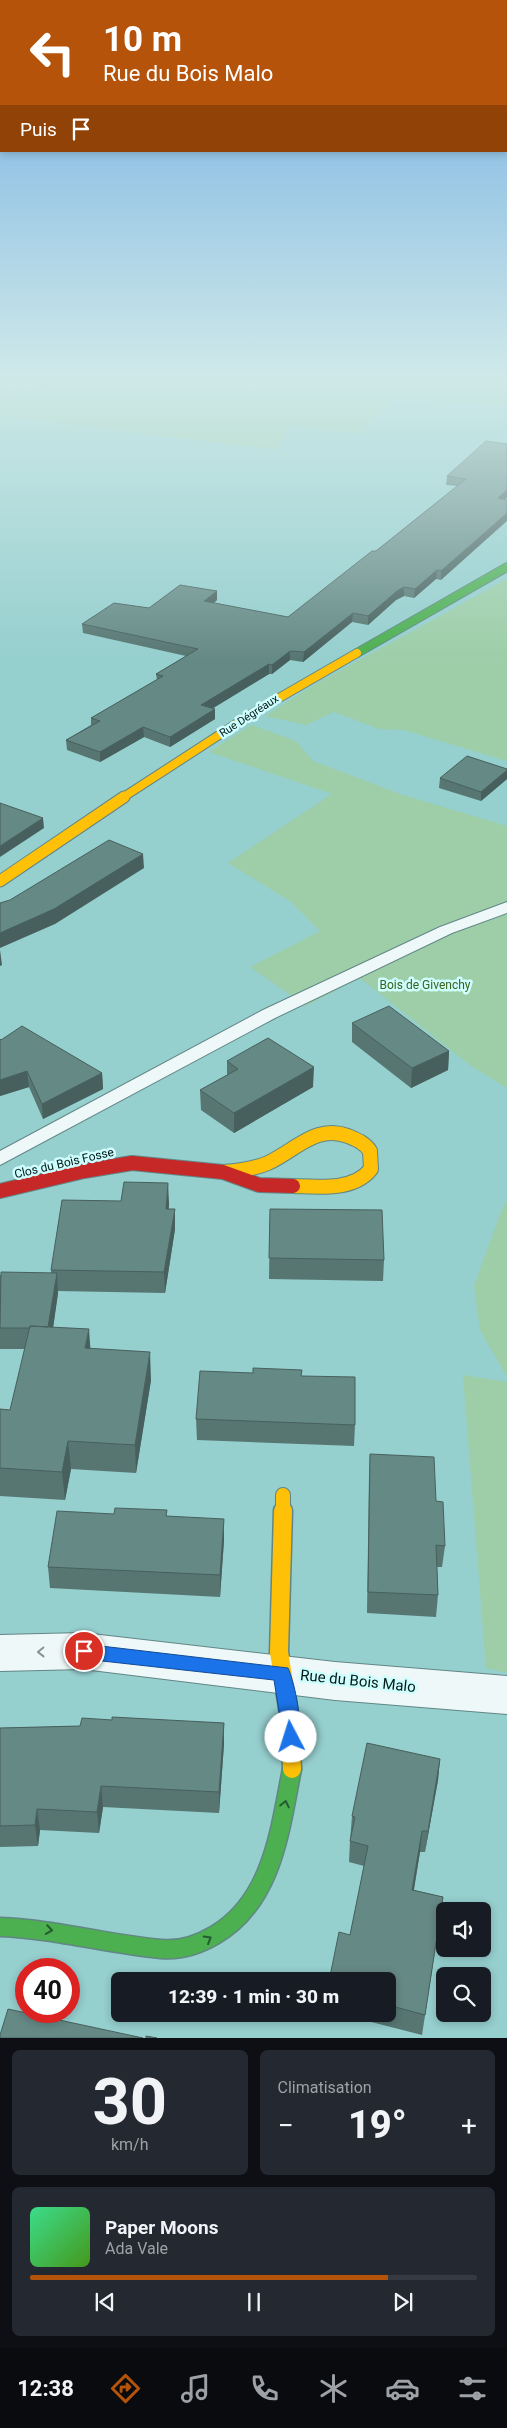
<!DOCTYPE html>
<html lang="fr">
<head>
<meta charset="utf-8">
<style>
	body { margin:0; font-family:Roboto,sans-serif; background:#242831; color:#f1f3f6; height:100vh; display:flex; flex-direction:column; font-size:19px; white-space:nowrap }
	* { box-sizing:border-box; margin:0 }
	p { font-size:16px; color:#9ea1a6 }
	.icon { flex:none; width:28px; height:28px; fill:none; stroke:currentColor; stroke-width:2; stroke-linecap:round; stroke-linejoin:round }
	.map { position:relative; height:2038px; overflow:hidden }
	.panel { display:flex; flex-direction:column; gap:12px; padding:12px; background:#0d0f14; flex:1 }
	.panel>* { flex:none }
	.banner { position:absolute; left:0px; top:0px; width:508px; height:152px; box-shadow:0 2px 8px #0003; background:#b45309; color:#fff; overflow:hidden }
	.buttons { position:absolute; left:436px; top:1902px; display:grid; gap:10px }
	.buttons a { display:grid; place-items:center; width:55px; height:55px; border-radius:8px; background:#171b24; box-shadow:0 2px 8px #0003; font-size:25px }
	.speed { position:absolute; left:15px; top:1958px; display:flex; gap:10px; font-size:25px; font-weight:700; text-align:center }
	.speed>* { display:grid; place-content:center; width:65px; height:65px; border-radius:50%; background:#171b24; box-shadow:0 2px 8px #0003; line-height:1 }
	.speed .limit { border:8px solid #d22; background:#fff; color:#111 }
	.pin { position:absolute; display:grid; place-items:center; width:42px; height:42px; color:#fff; margin:-21px; border:2px solid #fff; border-radius:50%; box-shadow:0 1px 5px #0007 }
	.me { position:absolute; width:55px; margin:-28px; rotate:355deg; stroke-linejoin:round; filter:drop-shadow(0 0 4px #0008) }
	.turn { display:flex; align-items:center; gap:18px; height:105px; padding:0 20px; font-size:22px }
	.turn .icon { width:65px; height:65px; stroke-width:2.5 }
	.turn b { display:block; font-size:35px; line-height:42px }
	.then { display:flex; align-items:center; height:48px; padding:0 20px; background:#0003; gap:10px; font-size:19px }
	.big { font-size:38px; font-weight:800; line-height:1.1 }
	.panel .tile { flex:1; display:flex; flex-direction:column; justify-content:center; gap:8px; min-width:0; padding:0 18px; border-radius:8px; background:#242831 }
	.panel .dial { align-items:center; gap:0 }
	.dial b { font-size:65px; line-height:1 }
	.song { display:flex; align-items:center; gap:15px }
	.cover { width:60px; height:60px; border-radius:8px; background:linear-gradient(135deg,hsl(150 70% 55%),hsl(100 70% 35%)) }
	.played { height:5px; border-radius:2px; background:linear-gradient(90deg,#b45309 80%,#363941 80%) }
	.keys { display:flex; justify-content:space-around; direction:ltr }
	.heat { display:flex; justify-content:space-between; align-items:center; font-size:28px; direction:ltr }
	.panel .tiles { flex:1; display:grid; gap:12px; grid-template-columns:1fr 1fr }
	.tile:last-child { grid-column:span 2 }
	.trip { position:absolute; left:111px; top:1972px; width:285px; height:50px; border-radius:8px; background:#171b24; box-shadow:0 2px 8px #0003; font-weight:800; line-height:50px; text-align:center }
	.dock { display:flex; height:80px; justify-content:space-around; align-items:center; background:#090b0e; color:#9ea1a6 }
	.dock .icon { width:35px; height:35px }
	.dock .selected { color:#b45309 }
	.dock b { font-size:22px; color:#f1f3f6 }
	.map>svg:first-child { display:block }
</style>
</head>
<body>
<div class="map">
<svg width="507" height="2038" viewBox="0 0 507 2038">
	<rect width="100%" height="100%" fill="#95cfce"/>
	<path fill="#9dcea8" d="M0,375h507v31l-113,-8 -35,36 -68,-9 -15,25 -276,-34z
		M507,579v182l-103,-31 -25,-1 -45,-17 -28,13 -41,-9 49,-31z
		M251,725l45,16 17,20 90,34 104,31v262l-36,-22 -111,-88 -54,28 -56,-39 70,-36 -30,-30 -62,-38 104,-69 -123,-42z
		M507,1200v177l-27,-47 -6,-44 26,-72z
		M463,1375l44,7v291l-21,-5z"/>
	<g fill="none" stroke-linecap="round" stroke-linejoin="round">
		<g stroke="#628686" stroke-width="2">
			<path id="lane" d="M507,902v11l-55,20 -177,85 -275,147v-14l263,-141 177,-83z"/>
		</g>
		<g stroke="#628686" stroke-width="2">
			<path id="street" d="M83,1633l252,29 172,14v38l-172,-14 -252,-31 -83,2v-36z"/>
		</g>
		<g stroke="#628686" stroke-width="10">
			<path id="fast-far1" d="M357,653l150,-86"/>
		</g>
		<g stroke="#628686" stroke-width="21">
			<path id="fast" d="M0,1927c55,2 107,17 161,22 20,2 37,-4 54,-14 58,-34 65,-106 77,-166"/>
		</g>
		<g stroke="#628686" stroke-width="10">
			<path id="slow-far3" d="M122,798l131,-85 104,-60"/>
		</g>
		<g stroke="#628686" stroke-width="13">
			<path id="slow-far2" d="M0,881l124,-84"/>
		</g>
		<g stroke="#628686" stroke-width="16">
			<path id="slow-far1" d="M223,1172c15,-1 31,-3 45,-9 28,-13 48,-39 80,-27 9,4 17,7 22,15l1,18c-17,22 -52,18 -78,17
				M283,1513v-18"/>
		</g>
		<g stroke="#628686" stroke-width="21">
			<path id="slow" d="M283,1511l-4,141 11,68 2,49"/>
		</g>
		<g stroke="#628686" stroke-width="16">
			<path id="jam" d="M0,1191l84,-20 48,-8 91,9 36,13 34,1"/>
		</g>
		<path stroke="#b6c7c7" stroke-width="2" stroke-dasharray="2 2" stroke-linecap="butt" d="M41,375l8,2
			M491,375l16,3
			M0,393l56,-10 -7,-6 3,-2"/>
		<use href="#lane" fill="#eff8f8" fill-rule="evenodd"/>
		<use href="#street" fill="#eff8f8" fill-rule="evenodd"/>
		<use href="#fast-far1" stroke="#4caf50" stroke-width="8"/>
		<use href="#fast" stroke="#4caf50" stroke-width="18"/>
		<use href="#slow-far3" stroke="#ffc107" stroke-width="8"/>
		<use href="#slow-far2" stroke="#ffc107" stroke-width="11"/>
		<use href="#slow-far1" stroke="#ffc107" stroke-width="14"/>
		<use href="#slow" stroke="#ffc107" stroke-width="18"/>
		<use href="#jam" stroke="#c62828" stroke-width="14"/>
	</g>
	<path fill="#577672" d="M507,444v53l-66,83 -5,-1 -22,19 -10,-2 -8,4 -28,25 -16,-3 -49,40 -13,-2 -18,14h-3l-57,34 3,11 -45,28 -26,-10 -44,25 -33,-12 -1,-10 25,-15v-7l66,-38 -1,-6 30,-18 -103,-23 -1,-9 67,-16 68,-8 -3,3 74,14 88,-66 81,-65 -11,-1 1,-9z
		M440,778l67,1 -26,22 -42,-13z
		M352,1023l97,28 -1,19 -37,18 -59,-46z
		M0,1039l102,34 1,16 -60,30 -14,-32 -29,9z
		M227,1061l86,26 -79,46 -33,-23 -1,-20 27,-15z
		M121,1201l48,2v6l6,20 -10,64 -107,-2 -5,36 37,21 61,32 -15,93 -65,-4 -6,31 -65,-4v-87l10,1 15,-61h-25v-74l51,-2v-3z
		M270,1209l114,51 -1,21 -114,-2z
		M302,1376l53,49 -1,21 -157,-6 -1,-21z
		M370,1454l66,47 9,45 -3,21h-5l1,28 -2,22 -69,-4 2,-138z
		M167,1516l57,24 -4,57 -170,-9 -2,-21z
		M112,1720l112,3v21l-5,69 -116,-6 -4,26 -59,-3 -2,16 -38,1v-119l80,-2z
		M440,1759l-2,21 -13,72h-5l-6,38 29,7 -21,138 -82,-21h48v-33l-38,-46 14,-69 -15,-4 1,-21 2,-25z"/>
	<path fill="#47605d" d="M507,490v7l-10,10 1,-9z
		M507,513v8l-66,59v-9z
		M437,570l-1,9 -22,19 1,-9z
		M404,587v9l-8,4 -28,25v-9l29,-25z
		M217,591v9l-13,10v-9z
		M353,613l-1,9 -49,40 1,-10z
		M290,651v9l-18,14v-9z
		M269,664v10l-67,41 -1,-10z
		M215,709v10l-45,28v-10z
		M143,727l1,10 -44,25v-10z
		M507,770v9l-26,22v-9z
		M43,818l1,10 -44,29v-11z
		M143,854l1,14 -89,56 -55,24v-15z
		M0,950l2,15 -2,1z
		M449,1051l-1,19 -37,18 1,-20z
		M314,1067l-1,20 -79,46v-20z
		M27,1071l2,16 -29,9v-16z
		M102,1073l1,16 -60,30 -1,-15z
		M168,1183l1,20 -2,26 -1,-20z
		M175,1209v20l-10,64 -1,-21z
		M57,1273l1,21 -8,55 -2,-21z
		M89,1329l2,28 -6,-9z
		M150,1352l1,28 -15,93 -1,-28z
		M68,1441l3,28 -6,31 -3,-28z
		M224,1519v21l-4,57v-22z
		M224,1723v21l-5,69v-21z
		M440,1759l-2,21 -13,72 3,-21z
		M101,1786l2,21 -4,26 -2,-21z
		M37,1809l3,21 -2,16 -3,-21z
		M422,1831l-2,21 -10,59 2,-21z
		M443,1897l-3,21 -18,117 3,-20z"/>
	<path fill="#658985" stroke="#47605d" d="M486,441l21,3v46l-9,8 9,2v13l-66,58 -4,-1 -22,19 -11,-2 -7,4 -29,25 -15,-3 -49,39 -14,-1 -18,14 -3,-1 -68,41 14,4 -45,28 -27,-10 -43,25 -34,-12 34,-19 -9,-3 72,-42 -7,-2 42,-25 -116,-25 32,-21 35,5 31,-23 37,6 -13,10 84,16 84,-66h4l90,-72 -19,-3z
		M467,756l40,13v1l-26,22 -41,-14z
		M0,803l43,15 -43,28z
		M109,840l34,14 -89,55 -54,24v-30l10,-3z
		M389,1006l60,45 -37,17 -60,-45z
		M22,1026l80,47 -60,31 -15,-33 -27,9v-41l1,1z
		M268,1038l46,29 -80,46 -34,-23 38,-21 -11,-8z
		M124,1182l44,1 -2,26h9l-11,63 -113,-2 11,-70 59,1z
		M270,1209l112,1 2,50 -115,-2z
		M1,1272l56,1 -9,54 -18,-1v2h-30z
		M30,1326l59,3 -4,19 65,4 -15,93 -67,-4 -6,31 -62,-4v-59l10,1z
		M253,1368l49,2 -1,6 54,1v48l-159,-6 4,-48 53,2z
		M370,1454l64,3 2,44 7,1 2,44 -9,-1 2,50 -70,-3z
		M115,1508l52,2 -1,6 58,3 -4,56 -172,-8 9,-56 57,3z
		M112,1717l112,6 -5,69 -118,-6 -4,26 -60,-3 -2,16 -35,1v-98l80,-2 2,-8 30,2z
		M367,1743l73,16 -12,72h-6l-10,59 31,7 -18,118 -37,-10v-24h-59l10,-49 11,3 18,-89 -18,-5 5,-24 -3,-1z
		M8,2009l135,29h-143v-3z
		M146,2036l11,2h-11z"/>
	<defs><path id="oneway-chevron" d="M-2-3.5L2.5 0L-2 3.5" fill="none" stroke-width="1.6" stroke-linecap="round" stroke-linejoin="round" transform="scale(1.25)"/></defs>
	<use stroke="#849393" href="#oneway-chevron" transform="translate(41 1652) rotate(179)"/>
	<g stroke="#235c31">
		<use href="#oneway-chevron" transform="translate(285 1804) rotate(-78)"/>
		<use href="#oneway-chevron" transform="translate(49 1930) rotate(9)"/>
		<use href="#oneway-chevron" transform="translate(208 1939) rotate(-30)"/>
	</g>
	<linearGradient id="sky" x2="0" y2="1"><stop stop-color="#6dabe2"/><stop offset="0.57" stop-color="#cfe9e9"/><stop offset="1" stop-color="#cfe9e9" stop-opacity="0"/></linearGradient>
	<rect width="507" height="660" fill="url(#sky)"/>
	<path fill="#1a73e8" stroke="#114b97" d="M84,1644l204,24c7,15 16,60 9,75l-6,2 -7,-2 -10,-63 -190,-21 -7,-3 -2,-5 2,-5z"/>
	<g text-anchor="middle" dominant-baseline="central" stroke-width="5" stroke-linejoin="round" paint-order="stroke">
		<g font-size="11" fill="#021818" stroke="#cefefd">
			<text transform="translate(249 716) rotate(-33)">Rue Dégréaux</text>
		</g>
		<g font-size="12" fill="#3b621b" stroke="#cefefd">
			<text x="425" y="985">Bois de Givenchy</text>
		</g>
		<g font-size="12" fill="#021818" stroke="#cefefd">
			<text transform="translate(64 1163) rotate(-13)">Clos du Bois Fosse</text>
		</g>
		<g font-size="15" fill="#021818" stroke="#cefefd">
			<text transform="translate(358 1681) rotate(6)">Rue du Bois Malo</text>
		</g>
	</g>
</svg>
<div class="buttons">
<a><svg class="icon" aria-label="sound" viewBox="0 0 24 24"><path d="M4 9h4l5-4v14l-5-4H4zM17 9q2 3 0 6"/></svg></a>
<a><svg class="icon" aria-label="search" viewBox="0 0 24 24"><circle cx="10" cy="10" r="6"/><path d="M15 15l6 6"/></svg></a>
</div>
<div class="speed"><div class="limit">40</div></div>
<div class="pin" style="left:84px;top:1651px;background:#d93025"><svg class="icon" aria-label="arrive" viewBox="0 0 24 24"><path d="M6 21V4h12l-3 4 3 4H6"/></svg></div>
<svg class="me" style="left:291px;top:1737px" viewBox="-20 -20 40 40"><circle r="19" fill="#fff"/><path d="M0-13L10 11 0 6-10 11z" fill="#1a73e8"/></svg>
<div class="trip">12:39 · 1 min · 30 m</div>
<div class="banner">
<div class="turn"><svg class="icon" aria-label="left" viewBox="0 0 24 24"><path d="M17 20v-9H6M10 6l-5 5 5 5"/></svg><div><b>10 m</b>Rue du Bois Malo</div></div>
<div class="then">Puis<svg class="icon" aria-label="arrive" viewBox="0 0 24 24"><path d="M6 21V4h12l-3 4 3 4H6"/></svg></div>
</div>
</div>
<section class="panel">
<div class="tiles">
<div class="tile dial"><b>30</b><p>km/h</p></div>
<div class="tile"><p>Climatisation</p>
<div class="heat"><a>−</a><b class="big">19°</b><a>+</a></div>
</div>
<div class="tile">
<div class="song"><i class="cover"></i><div><b>Paper Moons</b><p>Ada Vale</p></div></div>
<div class="played"></div>
<div class="keys"><svg class="icon" aria-label="previous" viewBox="0 0 24 24"><path d="M18 5L8 12l10 7zM5 5v14"/></svg><svg class="icon" aria-label="pause" viewBox="0 0 24 24"><path d="M8 5v14M16 5v14"/></svg><svg class="icon" aria-label="next" viewBox="0 0 24 24"><path d="M6 5l10 7-10 7zM19 5v14"/></svg></div>
</div>
</div>
</section>
<nav class="dock">
<b>12:38</b>
<svg class="icon selected" aria-label="directions" viewBox="0 0 24 24"><path d="M12 3l9 9-9 9-9-9zM9 14v-3h6M13 9l2 2-2 2"/></svg>
<svg class="icon" aria-label="music" viewBox="0 0 24 24"><path d="M9 18V5l10-2v13"/><circle cx="6" cy="18" r="3"/><circle cx="16" cy="16" r="3"/></svg>
<svg class="icon" aria-label="phone" viewBox="0 0 24 24"><path d="M5 4h4l2 5-3 2q2 4 5 5l2-3 5 2v4C11 20 4 13 5 4z"/></svg>
<svg class="icon" aria-label="climate" viewBox="0 0 24 24"><path d="M12 3v18M4 7l16 10M4 17L20 7"/></svg>
<svg class="icon" aria-label="car" viewBox="0 0 24 24"><path d="M5 17H2v-5l4-1 3-4h7l3 4 3 1v5h-3M9 17h6M6 11h13"/><circle cx="7" cy="17" r="2"/><circle cx="17" cy="17" r="2"/></svg>
<svg class="icon" aria-label="filters" viewBox="0 0 24 24"><path d="M4 7h16M4 17h16"/><circle cx="9" cy="7" r="2"/><circle cx="15" cy="17" r="2"/></svg>
</nav>
</body>
</html>
